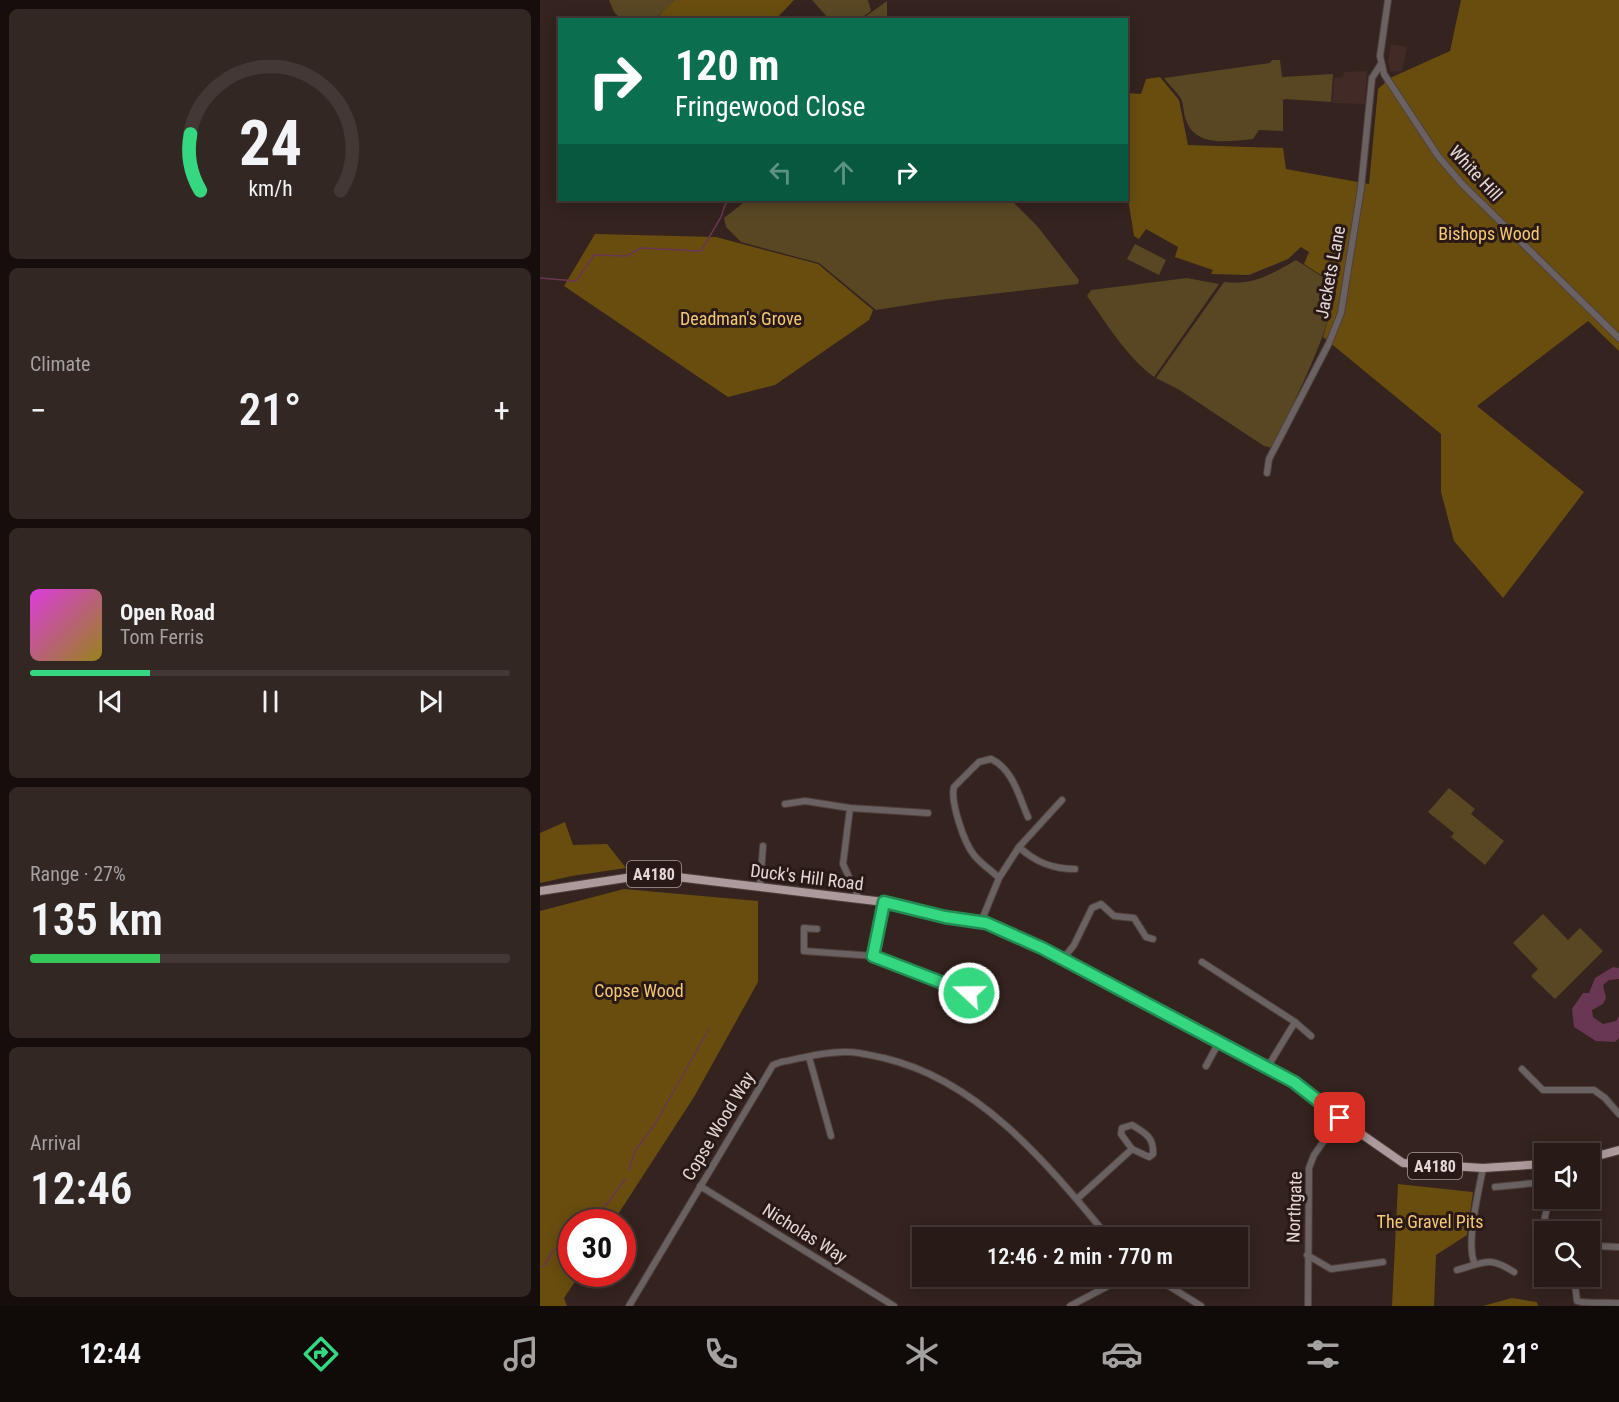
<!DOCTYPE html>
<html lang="en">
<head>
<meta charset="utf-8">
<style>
	body { margin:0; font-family:"Roboto Condensed",sans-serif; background:#332724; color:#f1f3f6; height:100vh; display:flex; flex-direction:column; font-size:22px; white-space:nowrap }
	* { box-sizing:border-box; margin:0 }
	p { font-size:20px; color:#a4a1a1 }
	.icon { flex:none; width:33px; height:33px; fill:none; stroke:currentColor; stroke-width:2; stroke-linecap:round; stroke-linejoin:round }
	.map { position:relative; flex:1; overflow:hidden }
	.side { display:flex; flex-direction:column; gap:9px; padding:9px; background:#150e0d; width:540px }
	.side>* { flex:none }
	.hud { position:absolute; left:18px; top:18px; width:570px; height:183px; border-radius:0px; box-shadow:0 3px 15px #0003,0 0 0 2px #433836; background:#0b6e4f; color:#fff; overflow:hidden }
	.buttons { position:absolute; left:994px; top:1143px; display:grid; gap:12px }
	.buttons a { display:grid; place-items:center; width:66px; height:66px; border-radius:0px; background:#271a17; box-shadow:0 3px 15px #0003,0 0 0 2px #433836; font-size:30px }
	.speed { position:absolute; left:18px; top:1209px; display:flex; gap:12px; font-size:30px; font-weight:700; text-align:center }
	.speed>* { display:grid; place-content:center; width:78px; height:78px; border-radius:50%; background:#271a17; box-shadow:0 3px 15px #0003,0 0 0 2px #433836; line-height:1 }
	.speed .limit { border:9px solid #d22; background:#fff; color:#111 }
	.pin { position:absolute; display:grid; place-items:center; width:51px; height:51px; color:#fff; margin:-26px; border-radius:12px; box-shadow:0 3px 9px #0006 }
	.me { position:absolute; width:66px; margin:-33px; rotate:291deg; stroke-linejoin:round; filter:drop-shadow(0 0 4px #0008) }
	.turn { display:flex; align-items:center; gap:21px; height:126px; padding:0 18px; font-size:27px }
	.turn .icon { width:78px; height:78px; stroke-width:2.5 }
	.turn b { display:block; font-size:42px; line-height:51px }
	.lanes { display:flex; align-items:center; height:57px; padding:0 18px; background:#0003; justify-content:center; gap:30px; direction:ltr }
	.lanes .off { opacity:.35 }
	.big { font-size:45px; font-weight:600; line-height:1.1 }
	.side .widget { flex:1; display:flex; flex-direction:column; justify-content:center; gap:9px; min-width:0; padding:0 21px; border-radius:9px; background:#332724 }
	.side .dial { align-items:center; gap:0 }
	.dial svg { height:156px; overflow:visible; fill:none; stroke:#433836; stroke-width:7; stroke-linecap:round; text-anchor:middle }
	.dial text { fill:#f1f3f6; stroke:none }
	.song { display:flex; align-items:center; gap:18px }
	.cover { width:72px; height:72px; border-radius:9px; background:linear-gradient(135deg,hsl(300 70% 55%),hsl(50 70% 35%)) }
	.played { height:6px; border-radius:3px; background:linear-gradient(90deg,#35d881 25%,#433836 25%) }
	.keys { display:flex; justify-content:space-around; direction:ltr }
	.heat { display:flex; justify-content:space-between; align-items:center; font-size:33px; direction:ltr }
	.charge { height:9px; border-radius:4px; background:linear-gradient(90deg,#34c759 27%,#433836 0) }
	.trip { position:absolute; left:372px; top:1227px; width:336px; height:60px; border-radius:0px; background:#271a17; box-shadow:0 3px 15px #0003,0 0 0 2px #433836; font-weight:600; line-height:60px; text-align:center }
	.menu { display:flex; height:96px; justify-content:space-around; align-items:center; background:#100a09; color:#a4a1a1 }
	.menu .icon { width:42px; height:42px }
	.menu .selected { color:#35d881 }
	.menu b { font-size:27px; color:#f1f3f6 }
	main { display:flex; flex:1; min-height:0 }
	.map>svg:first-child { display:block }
</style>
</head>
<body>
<main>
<section class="side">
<div class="widget dial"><svg viewBox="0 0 100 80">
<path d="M14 69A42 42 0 1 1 86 69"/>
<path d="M14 69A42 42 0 0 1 9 40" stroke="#35d881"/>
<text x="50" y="56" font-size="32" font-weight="700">24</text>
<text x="50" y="72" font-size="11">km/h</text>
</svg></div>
<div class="widget"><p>Climate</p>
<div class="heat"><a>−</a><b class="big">21°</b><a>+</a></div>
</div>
<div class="widget">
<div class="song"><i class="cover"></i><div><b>Open Road</b><p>Tom Ferris</p></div></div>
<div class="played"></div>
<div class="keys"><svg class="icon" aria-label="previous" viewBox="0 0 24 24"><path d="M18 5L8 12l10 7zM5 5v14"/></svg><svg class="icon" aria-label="pause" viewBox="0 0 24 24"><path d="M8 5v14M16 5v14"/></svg><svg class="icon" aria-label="next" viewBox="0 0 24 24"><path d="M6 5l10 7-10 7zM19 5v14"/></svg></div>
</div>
<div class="widget"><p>Range · 27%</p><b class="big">135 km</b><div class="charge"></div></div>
<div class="widget"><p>Arrival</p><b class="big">12:46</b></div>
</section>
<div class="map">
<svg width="1079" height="1306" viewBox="0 0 1079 1306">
	<rect width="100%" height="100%" fill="#34231f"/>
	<path fill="#422b26" d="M851,44l16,3 -5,24 -11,1 -3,-11z
		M827,71l-2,33 -33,-1 2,-25 9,-1 1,-5z"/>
	<path fill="#594724" d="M69,0h66c-20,24 -24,19 -54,19l-7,-7z
		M272,0h56l3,11 -11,8h-31z
		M347,1v18h-25z
		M732,60h8l2,17 51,-3 -2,28 -46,-3 -2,1v31l-24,-1 -6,9c-25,2 -57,9 -67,-19 -3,-7 -2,-17 -6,-23 -5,-7 -11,-12 -16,-19l106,-15z
		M207,200h264l27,27 41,53 -1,4 -139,16 -63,10 -57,-47 -78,-21 -15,-15 -2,-9z
		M595,244l31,16 -7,15 -32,-16z
		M756,260l36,23c12,24 -47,137 -60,165l-8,-2 -86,-57 -22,-11 68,-96c28,4 48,-8 72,-22z
		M647,278l32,6 -65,93c-28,-21 -47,-53 -67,-81l4,-6z
		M909,788l26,21 -4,5 33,27 -19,24 -34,-28 3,-4 -26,-21z
		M1003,914l25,26 12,-12 23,23 -48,48 -24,-23 7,-7 -25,-26z"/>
	<path fill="#694d0f" d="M135,0h119l-18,19h-120z
		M921,0h158v351l-31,-30 -111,85 107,86 -81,106 -49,-57 -13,-49v-58l-118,-97 13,-43 -3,-11 -29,-19 5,-12 -8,-5 -13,12 -39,16 -38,-1 2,-4 -38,-13 3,-10 -32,-18 -7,10 -5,-3 -7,-44 -1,-99 15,1 5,-15 14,-2 19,23 9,45 95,3 3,21 83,15 9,-95 12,-11 60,-27z
		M55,234l121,3 102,27 55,46 -4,10 -94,65 -47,12 -164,-111z
		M25,822l8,23 34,-1 19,24 -54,8 -32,7v-50z
		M84,889l134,12v81l-64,115 -81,125h-41v52h8l-16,24 3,8h-27v-395z
		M858,1184l75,8 -6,43 -31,20 -2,51h-42z
		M972,1298l25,4 1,4h-55z"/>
	<path fill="#693654" d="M1073,967l6,1v11l-10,1 -6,5 3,13 -3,6 -11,6 1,7 10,7 13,-3 3,-5v22l-4,4 -19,-1 -22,-14 -2,-18 11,-16h6l6,-15z"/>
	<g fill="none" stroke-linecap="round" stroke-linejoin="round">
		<path stroke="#693654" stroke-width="1.5" d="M0,278l36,3 18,-26 33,1 14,-8 60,3 20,-34 4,-12 4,-5
			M89,1170l6,-19 20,-27 54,-95
			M51,1222l19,-22 15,-21
			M3,1267l10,-16 19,-12"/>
		<g stroke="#50403c" stroke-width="8">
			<path id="minor" d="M848,0l-8,56 4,18 54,82 24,28 157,154
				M727,473l2,-14 60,-116 12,-30 20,-125 11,-110 9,-14
				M245,804l20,-3 45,7 78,5
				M310,808l-7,56 16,35
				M479,847c16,15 33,22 56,22
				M459,878c-8,-8 -19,-15 -25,-23 -10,-12 -24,-54 -20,-68l25,-25 12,-3c22,10 28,38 37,58
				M220,886l3,-40
				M441,922l18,-44 20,-31 43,-47
				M277,929l-13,-1v23l70,5 114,44
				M334,956l10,-54
				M523,959l11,-14 18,-37 9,-4 13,12 20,2 12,19 7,2
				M662,962l93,60 16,14
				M269,1057l22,79
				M666,1066l13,-24
				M727,1068l28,-46
				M982,1069l21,21h51l11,8 14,16
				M1050,1168v7
				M160,1186l194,120
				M955,1187l50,-5
				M537,1199l55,-50 17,8 4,-3c1,-17 -8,-21 -21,-29l-10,3 -1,6 11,15
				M1001,1236l8,-38
				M1050,1242l7,4 22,1
				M767,1255l24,14 52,-7
				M935,1264c-10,-18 4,-74 8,-96
				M917,1270c27,-7 31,-15 57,2
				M613,1276l48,30
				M1034,1276l3,25c8,3 31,1 42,2
				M89,1306l144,-241 8,-3c22,-4 45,-11 67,-10 12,0 25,4 36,6 97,23 164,107 225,180
				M530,1306l57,-30
				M768,1306l1,-138 5,-13 26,-37"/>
		</g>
		<g stroke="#50403c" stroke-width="10">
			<path id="major" d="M0,891l112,-17 232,28 60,15 42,6 56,25 252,134 63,49 46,32 80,5 62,-4
				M1050,1158l29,-8"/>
		</g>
		<use href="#minor" stroke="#6a6162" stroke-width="6"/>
		<use href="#major" stroke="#ad9a9c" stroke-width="8"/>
	</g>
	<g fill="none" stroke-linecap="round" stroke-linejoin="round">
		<g stroke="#228c54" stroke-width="15">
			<path id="route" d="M429,993l-96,-37 11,-54 61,15 41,6 56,25 252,134 46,36"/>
		</g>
		<use href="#route" stroke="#35d881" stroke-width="10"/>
	</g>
	<g text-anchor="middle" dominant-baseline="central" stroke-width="6" stroke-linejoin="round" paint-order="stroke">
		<g fill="#291916" stroke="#ab9f9c" stroke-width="1.5">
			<rect x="87" y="861" width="54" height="26" rx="4.5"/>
			<rect x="868" y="1153" width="54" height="26" rx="4.5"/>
		</g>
		<g font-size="16" font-weight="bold" fill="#e3d8d5">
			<text x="114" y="874">A4180</text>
			<text x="895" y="1166">A4180</text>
		</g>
		<g font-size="18" fill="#e3d8d5" stroke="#291916">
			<text transform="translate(936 173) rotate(47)">White Hill</text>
			<text transform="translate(790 272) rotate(-79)">Jackets Lane</text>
			<text transform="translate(267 877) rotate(7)">Duck's Hill Road</text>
			<text transform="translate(178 1126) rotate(-59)">Copse Wood Way</text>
			<text transform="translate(754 1207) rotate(-88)">Northgate</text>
			<text transform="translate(265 1233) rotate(32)">Nicholas Way</text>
		</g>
		<g font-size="18" fill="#f5c875" stroke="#291916">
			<text x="949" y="233">Bishops Wood</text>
			<text x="201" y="318">Deadman's Grove</text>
			<text x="99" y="990">Copse Wood</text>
			<text x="890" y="1221">The Gravel Pits</text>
		</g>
	</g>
</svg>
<div class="buttons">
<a><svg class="icon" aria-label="sound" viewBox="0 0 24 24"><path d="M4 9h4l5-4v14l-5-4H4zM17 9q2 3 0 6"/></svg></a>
<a><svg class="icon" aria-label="search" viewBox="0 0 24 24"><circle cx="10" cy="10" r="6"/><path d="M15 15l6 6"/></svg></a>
</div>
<div class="speed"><div class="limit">30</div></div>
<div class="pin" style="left:800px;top:1118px;background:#d93025"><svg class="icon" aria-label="arrive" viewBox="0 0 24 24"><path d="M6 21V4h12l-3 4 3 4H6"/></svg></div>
<svg class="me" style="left:429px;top:993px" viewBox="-20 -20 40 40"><circle r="17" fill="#35d881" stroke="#fff" stroke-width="3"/><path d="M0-11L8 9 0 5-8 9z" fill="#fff"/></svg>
<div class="trip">12:46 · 2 min · 770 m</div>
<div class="hud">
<div class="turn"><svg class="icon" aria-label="right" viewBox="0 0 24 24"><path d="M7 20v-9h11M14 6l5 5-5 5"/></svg><div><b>120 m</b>Fringewood Close</div></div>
<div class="lanes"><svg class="icon off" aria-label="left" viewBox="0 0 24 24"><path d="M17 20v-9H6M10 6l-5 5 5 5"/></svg><svg class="icon off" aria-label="ahead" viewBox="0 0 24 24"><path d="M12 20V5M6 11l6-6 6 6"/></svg><svg class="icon" aria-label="right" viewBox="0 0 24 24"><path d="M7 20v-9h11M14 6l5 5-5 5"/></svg></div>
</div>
</div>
</main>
<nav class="menu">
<b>12:44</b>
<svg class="icon selected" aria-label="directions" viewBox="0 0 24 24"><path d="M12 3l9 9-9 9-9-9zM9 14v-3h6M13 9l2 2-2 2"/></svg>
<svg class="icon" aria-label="music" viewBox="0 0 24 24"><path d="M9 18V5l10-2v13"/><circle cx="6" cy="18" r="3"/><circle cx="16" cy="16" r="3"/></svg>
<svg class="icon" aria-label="phone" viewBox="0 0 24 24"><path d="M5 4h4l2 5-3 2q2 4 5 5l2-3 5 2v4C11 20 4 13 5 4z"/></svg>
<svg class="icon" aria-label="climate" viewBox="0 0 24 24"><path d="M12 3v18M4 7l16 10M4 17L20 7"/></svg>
<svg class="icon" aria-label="car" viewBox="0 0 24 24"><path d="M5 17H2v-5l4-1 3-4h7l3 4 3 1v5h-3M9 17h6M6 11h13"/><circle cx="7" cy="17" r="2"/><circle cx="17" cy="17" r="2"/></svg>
<svg class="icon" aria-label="filters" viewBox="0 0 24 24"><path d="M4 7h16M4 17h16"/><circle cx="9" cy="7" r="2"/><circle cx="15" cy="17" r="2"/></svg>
<b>21°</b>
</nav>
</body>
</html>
